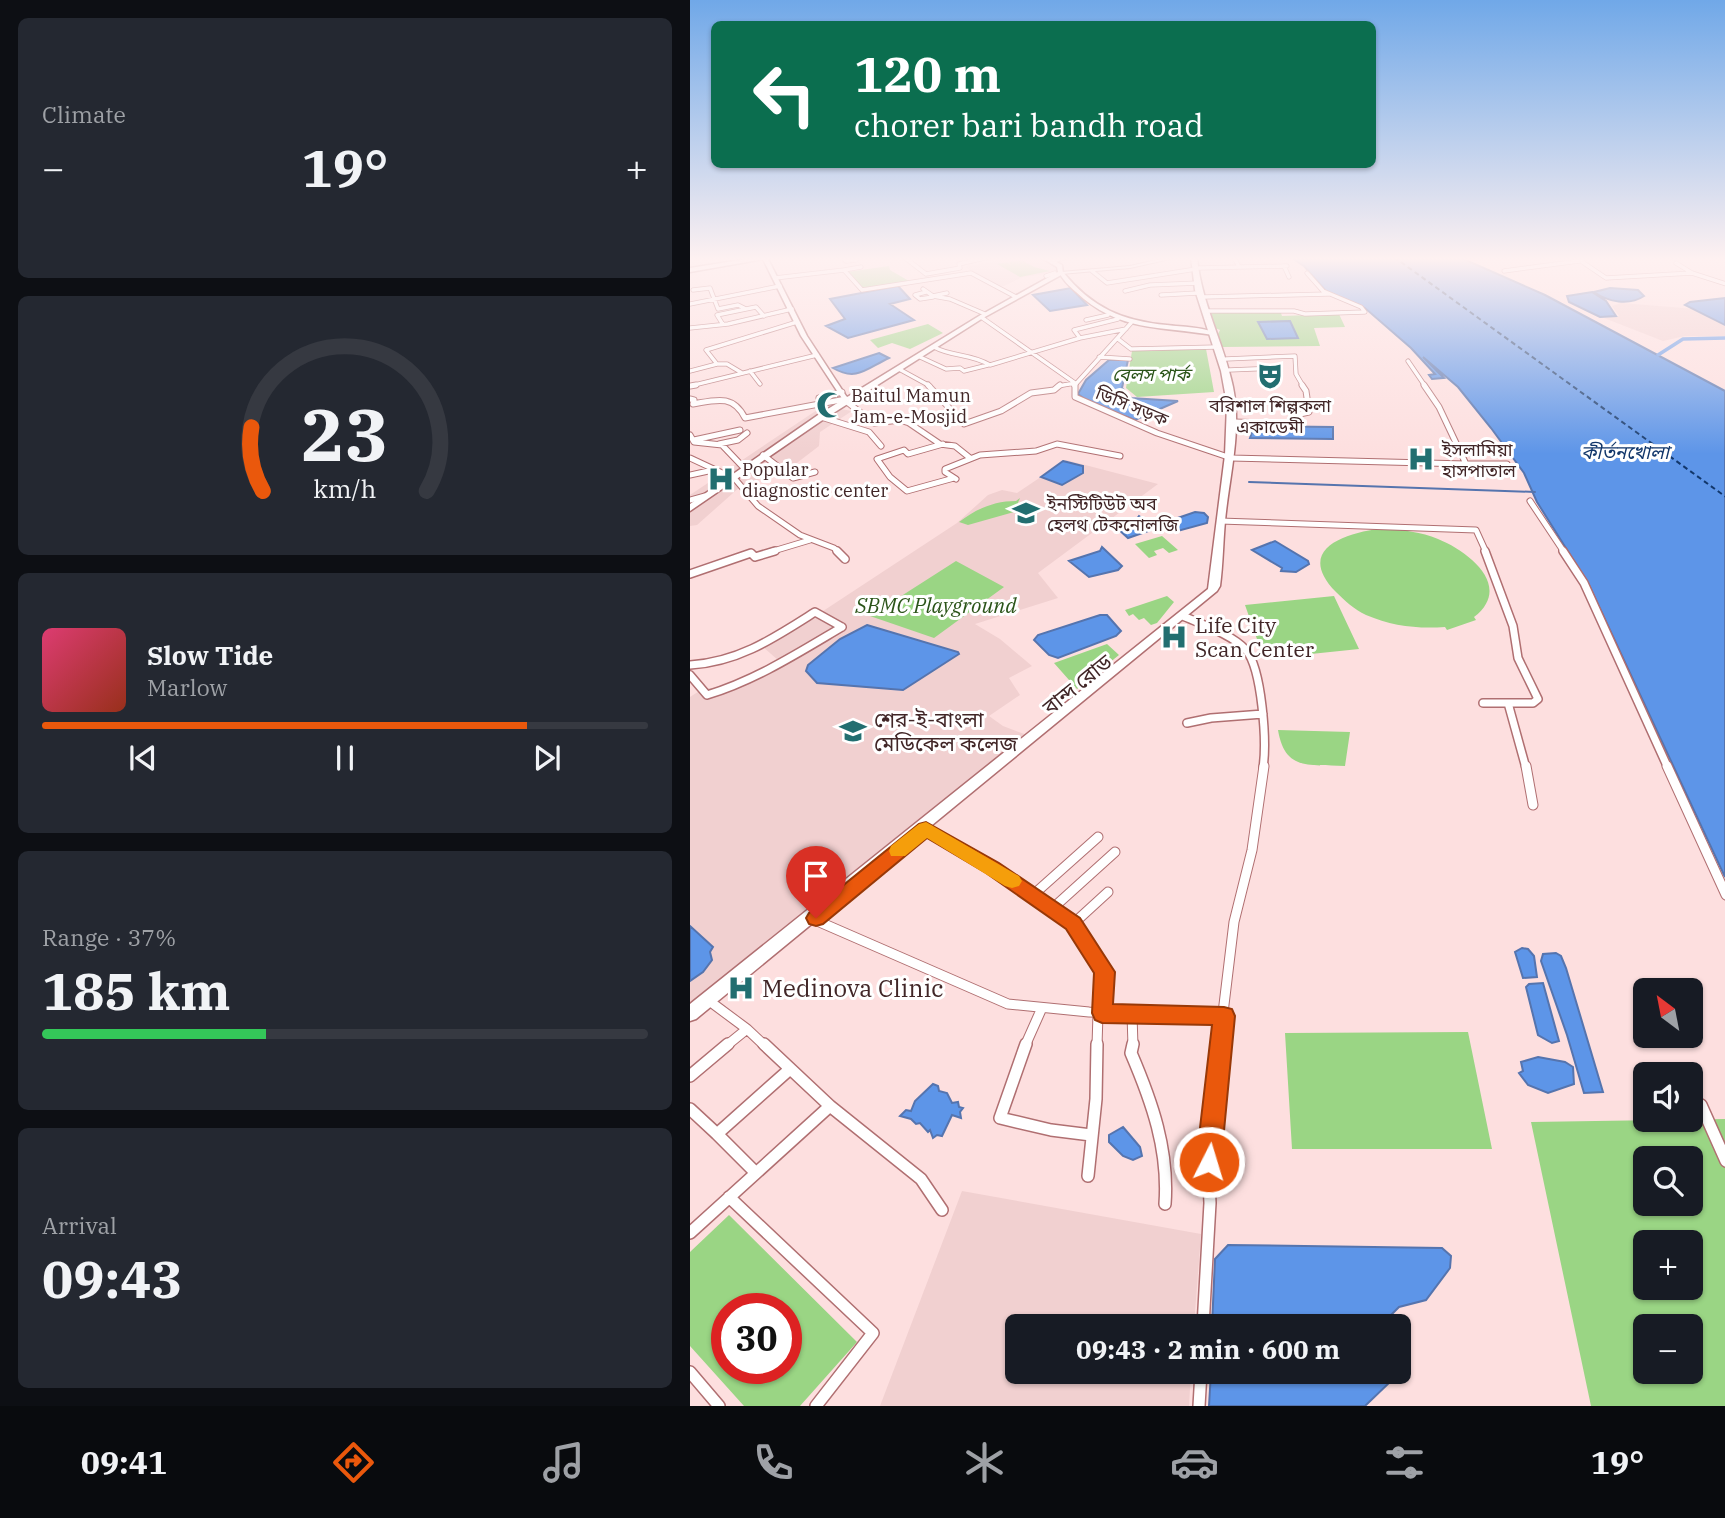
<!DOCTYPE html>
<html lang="en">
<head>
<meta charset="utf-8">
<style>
	body { margin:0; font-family:"IBM Plex Serif","Noto Sans Bengali",serif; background:#242831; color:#f1f3f6; height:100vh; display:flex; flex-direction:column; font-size:26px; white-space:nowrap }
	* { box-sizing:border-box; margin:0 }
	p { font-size:23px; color:#9ea1a6 }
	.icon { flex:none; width:38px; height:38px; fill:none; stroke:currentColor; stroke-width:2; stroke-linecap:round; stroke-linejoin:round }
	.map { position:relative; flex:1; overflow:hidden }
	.details { display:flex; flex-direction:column; gap:18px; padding:18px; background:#0d0f14; width:690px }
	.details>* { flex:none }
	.guide { position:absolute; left:21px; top:21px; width:665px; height:147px; border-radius:10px; box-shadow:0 2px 5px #0004; background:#0b6e4f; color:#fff; overflow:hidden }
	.needle { width:46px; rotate:328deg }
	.tools { position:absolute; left:943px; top:978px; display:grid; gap:14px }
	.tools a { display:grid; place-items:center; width:70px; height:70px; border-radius:10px; background:#171b24; box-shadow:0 2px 5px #0004; font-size:35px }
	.speed { position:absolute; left:21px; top:1293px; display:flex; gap:14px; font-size:35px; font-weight:700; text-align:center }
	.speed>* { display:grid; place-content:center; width:91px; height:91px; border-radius:50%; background:#171b24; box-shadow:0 2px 5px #0004; line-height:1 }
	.speed .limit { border:10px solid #d22; background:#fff; color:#111 }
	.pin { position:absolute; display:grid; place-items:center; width:60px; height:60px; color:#fff; margin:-72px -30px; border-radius:50% 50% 50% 0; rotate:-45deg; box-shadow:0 0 7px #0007 }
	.pin .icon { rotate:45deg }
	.me { position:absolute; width:77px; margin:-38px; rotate:5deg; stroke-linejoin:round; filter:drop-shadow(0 0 5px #0008) }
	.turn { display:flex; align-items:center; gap:24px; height:147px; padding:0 28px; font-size:32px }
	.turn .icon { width:91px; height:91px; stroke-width:2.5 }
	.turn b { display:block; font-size:49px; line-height:60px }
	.big { font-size:52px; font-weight:800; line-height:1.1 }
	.details .tile { flex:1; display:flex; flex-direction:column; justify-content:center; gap:10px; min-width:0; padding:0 24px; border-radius:10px; background:#242831 }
	.details .dial { align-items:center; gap:0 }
	.dial svg { height:182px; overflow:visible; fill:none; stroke:#363941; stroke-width:7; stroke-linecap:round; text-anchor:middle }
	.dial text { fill:#f1f3f6; stroke:none }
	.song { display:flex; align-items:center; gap:21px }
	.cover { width:84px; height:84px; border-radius:10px; background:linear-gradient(135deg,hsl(340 70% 55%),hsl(10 70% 35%)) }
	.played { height:7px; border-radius:4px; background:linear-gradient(90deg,#ea580c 80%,#363941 80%) }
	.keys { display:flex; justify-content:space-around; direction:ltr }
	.heat { display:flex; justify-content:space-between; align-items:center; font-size:38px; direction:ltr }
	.charge { height:10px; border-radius:5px; background:linear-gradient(90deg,#34c759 37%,#363941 0) }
	.trip { position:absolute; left:315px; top:1314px; width:406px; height:70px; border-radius:10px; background:#171b24; box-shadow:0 2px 5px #0004; font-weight:800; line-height:70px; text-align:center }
	.tab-bar { display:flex; height:112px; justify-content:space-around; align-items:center; background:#090b0e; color:#9ea1a6 }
	.tab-bar .icon { width:49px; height:49px }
	.tab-bar .active { color:#ea580c }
	.tab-bar b { font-size:32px; color:#f1f3f6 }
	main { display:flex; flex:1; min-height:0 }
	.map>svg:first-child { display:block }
</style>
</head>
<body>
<main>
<section class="details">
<div class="tile"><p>Climate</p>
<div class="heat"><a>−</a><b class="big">19°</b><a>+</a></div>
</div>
<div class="tile dial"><svg viewBox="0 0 100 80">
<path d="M14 69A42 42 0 1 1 86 69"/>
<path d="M14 69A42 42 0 0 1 9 41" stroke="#ea580c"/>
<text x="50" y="56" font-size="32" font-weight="700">23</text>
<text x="50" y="72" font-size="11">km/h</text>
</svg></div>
<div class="tile">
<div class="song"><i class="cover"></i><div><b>Slow Tide</b><p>Marlow</p></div></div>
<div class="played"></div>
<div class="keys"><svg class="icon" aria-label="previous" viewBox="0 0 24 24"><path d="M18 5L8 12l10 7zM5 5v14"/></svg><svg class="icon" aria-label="pause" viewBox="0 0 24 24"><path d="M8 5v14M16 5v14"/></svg><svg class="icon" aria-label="next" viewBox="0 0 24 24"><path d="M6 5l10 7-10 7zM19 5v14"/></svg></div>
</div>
<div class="tile"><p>Range · 37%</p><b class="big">185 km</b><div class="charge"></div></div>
<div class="tile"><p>Arrival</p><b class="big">09:43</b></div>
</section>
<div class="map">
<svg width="1036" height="1406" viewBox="0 0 1036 1406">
	<rect width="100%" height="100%" fill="#fddfdf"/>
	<path fill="#f1d0d0" d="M326,257l24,1 18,11 -3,4 -32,4 -19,9h-7l-32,-19z
		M931,303l75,6 29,17v10h-40l-22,5 -59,-23 15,-2 -7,-10z
		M133,406l29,5 -32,21 -1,14 -30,23 -48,17 -44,39 -7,1v-31z
		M376,460l92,24 -120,89 20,25 -83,26 25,15 32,27 -23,12 11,17 -31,21 14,10 24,9 -337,271v-309l14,-9h20l55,-27 -17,-15 49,-35 6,4 140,-92 31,-28 14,-5 15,3z
		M272,1191l239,43 -7,92h-177v46h174l-2,34h-309z"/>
	<path fill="#9ad584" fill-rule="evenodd" d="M332,260l12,7 16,4 -30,6 -23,-13 10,-2 4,3 -2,-3z
		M199,266l1,4 19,11 -46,8 -16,-17z
		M521,312l70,1 1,3 57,-2 6,13 -31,1 6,18 -98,1 -4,-13 2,-4 -5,-2z
		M238,324l15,9 -33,16 -18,-6 -14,5 -8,-8z
		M516,349l8,43 -77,5 -11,-9 6,-37z
		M330,498l-6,14 -46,13 -9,-3c17,-13 35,-21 57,-21z
		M695,528c18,2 36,4 53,11 32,13 75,48 36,78l2,3 -29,10 -2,-3c-28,2 -53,-1 -79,-12 -12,-6 -21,-14 -30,-23 -43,-44 12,-60 49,-64z
		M472,536l16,14 -9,3 -6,-5 -9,3 3,4 -8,3 -14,-14z
		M266,561l48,26 -70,51 -64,-22z
		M477,596l7,6 -17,21 -6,2 -7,-7 -5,2 -6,-6 -4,2 -4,-6z
		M644,596l25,53 -95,10 -19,-54z
		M417,644l12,11 -42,34 -23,-26z
		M588,730l72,2 -5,34c-35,-2 -60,6 -67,-36z
		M778,1032l24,117h-200l-7,-116z
		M1035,1119v287h-134l-60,-284zM956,1158h45v46h-45zM956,1242h45v46h-45zM956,1326h45v46h-45z
		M39,1215l128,127 -57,64h-56l-54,-60v-94zM37,1309h59v59h-59z"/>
	<path fill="#5d95e8" stroke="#5574ae" stroke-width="2" d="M600,257h169l86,38 180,96v486l-136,-292 -52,-83 -13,-29 -33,-45 -33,-41 -35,-30 21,21 -12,1 -3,-4 6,-1 -24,-26 -46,-40 -39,-17 -22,-25z
		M208,286l12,13 -20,5 24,16 -66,18 -22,-12 19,-7 -15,-20z
		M381,288l16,17 -37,6 -17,-16z
		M920,288l28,2 6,6c-15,10 -36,6 -50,-4z
		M902,292l14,9 10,15 -16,1 -31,-15 -2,-6z
		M1035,298v27l-40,-20 5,-3z
		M600,321l8,17 -31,1 -9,-17z
		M189,353l10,5c-22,10 -32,24 -56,10z
		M419,360h19l-6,28 9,10 47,3 -43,19 -45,-17 -12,-9 8,-14z
		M564,426l79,1v12l-83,-1z
		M373,461l20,5v7l-21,12 -21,-8z
		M505,512l9,1 4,4 -1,6 -33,9 -7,-5 -1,-5z
		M449,516l18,12 -29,10 -11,-10 16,-4z
		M585,541l33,20 1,3 -13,8 -15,-1 1,-3 -30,-18z
		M412,547l20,19 -4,4 -29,7 -20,-16 31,-10z
		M410,615h7l14,16 -5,5 -58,22 -9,-3 -15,-15 4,-5z
		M177,625l91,27 1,2 -56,36 -86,-7 -11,-12 2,-6 32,-26z
		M0,926l23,21 -3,5 2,8 -9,12 -13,9z
		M832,948l6,1 6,7 3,21 -14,1 -8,-26z
		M866,953l5,3 5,12 37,124 -19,1 -17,-58 -26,-74 2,-7z
		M853,983l16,58 -7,2 -14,-8 -12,-48 3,-3z
		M848,1057l27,5 8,5 1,17 -26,9 -20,-8 -9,-12 4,-2 -2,-9z
		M243,1084l5,2 1,5 8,2 5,10 6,-1 1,5 4,1 -3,4 1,6 -9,-3 -10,21 -5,-1 -4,3 -3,-8 -2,2 -8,-9 -4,1 -5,-5 -11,-3 6,-6 5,1 4,-10z
		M433,1127l17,20 2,9 -9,4 -10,-4 -14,-14v-7z
		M538,1245l214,3 9,8 -1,12 -24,32 -27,7 -19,19h-168l3,-67z
		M521,1372h183l-5,11 -24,23h-156z"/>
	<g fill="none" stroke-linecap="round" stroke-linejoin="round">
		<path stroke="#5574ae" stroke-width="2" d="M559,482l286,10"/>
		<path stroke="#5d95e8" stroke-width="3.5" d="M968,355l25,-16 43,-1"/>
		<path stroke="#12376b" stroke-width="2" stroke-dasharray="5 3.5" stroke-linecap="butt" d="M704,257l332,240"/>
		<g stroke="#b06f71" stroke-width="5">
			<path id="minor-far4" d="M151,257l5,4 10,-1
				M214,257l22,17 34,-6 -1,-4 30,-7
				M544,257l5,10
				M885,257l31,21 86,-5
				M363,261l14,-4
				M986,263l16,10 34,11
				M594,266l5,11
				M509,268l88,-2
				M154,270l17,-3
				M402,271l15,12 89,-14
				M814,271l75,-10
				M356,276l9,-3
				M85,278l69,-8 18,20 109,-17 45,24
				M233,289l10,7 17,3 35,15
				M3,290l17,-2 8,21 20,-4 8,4 -29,6 5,8
				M435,291l25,-6 49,-2
				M236,292l-11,3 5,4 13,-2
				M471,295l37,-2
				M243,296l14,-3
				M513,297l125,-3
				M0,304l90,-18
				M56,309l10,-2 8,9
				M517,311h87l11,3 60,-2 -4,-5 -38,-16 -16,-18
				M291,317l94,66
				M428,319l-44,11 6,8 46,-9
				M396,320l22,-5
				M0,328l38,-4 64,-15
				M428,339l13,10 85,-2
				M244,347c18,10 35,6 56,18l90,-27
				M230,357l26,12 14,-1 4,3 24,-6
				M409,357l31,2
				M536,359l69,-3 1,18 7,12
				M718,361l17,25
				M209,369l31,17
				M539,370l50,-2
				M0,371l27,-7
				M60,371l10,13
				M52,373l-15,-9h-10l-11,-14 91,-28
				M0,386l127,-31
				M368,386l17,-3
				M384,386l57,-63"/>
		</g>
		<g stroke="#b06f71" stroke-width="7">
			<path id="minor-far3" d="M238,385l36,39 37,-13 30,-18 23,-3 6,-5
				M385,385v12l82,36 74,25 235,6 -27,-57 -15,-22
				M0,386l6,-1
				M129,398l23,-6
				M0,399l4,1 -1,4c23,-4 40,-10 52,14l101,-19
				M157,402l27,21 26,-3 9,3 31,21 15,2 15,12
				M131,417l48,15 12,14
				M545,422l64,2 1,-10 9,-2 -3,-21 -4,-6
				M0,435l4,7 28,3 22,23
				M4,440l46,-10
				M29,444l19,-4 9,-7
				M253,444l-35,10 -4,-4 -27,9 13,18 17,14 47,-13
				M73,455l30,23 22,-6
				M0,458l45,21 23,27 42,29 34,13 4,4
				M776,464h41
				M0,475l23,-5
				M266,479l-11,-7v-3l35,-14 56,-4 21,-7 63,12
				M0,500l15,-4
				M840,501l34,51
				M530,521l256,9 10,22
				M80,552l40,-12"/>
		</g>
		<g stroke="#b06f71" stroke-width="10">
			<path id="minor-far2" d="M147,551l8,8
				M795,551l28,75 5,32 20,41 -5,4h-25
				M873,551l21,32 84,185
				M0,574l61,-21 4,4 20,-6
				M493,616c18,8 50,19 63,34 16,19 21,92 17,118
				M0,665c49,-3 84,-27 125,-53l27,15
				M0,675l17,20c49,-15 91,-42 135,-68
				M793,703h25l18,65
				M497,723l24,-5 52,-4"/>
		</g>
		<g stroke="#b06f71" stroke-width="11">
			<path id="minor-far1" d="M836,766l7,39
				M977,766l59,129
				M236,828l67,40 80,56 31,48 -2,41
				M343,895l65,-58
				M363,908l62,-56
				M125,920l193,84 81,8 135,4
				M383,924l35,-32
				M18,1000l39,29 -21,17
				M442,1014l1,32
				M57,1029l18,17
				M335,1046l16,-36
				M407,1046l1,-33
				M529,1046l15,-124 18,-72 12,-84"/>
		</g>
		<g stroke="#b06f71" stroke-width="14">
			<path id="minor" d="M336,1044l-26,74 51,12 40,5
				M443,1044l-2,9c21,49 38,97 34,151
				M0,1076l38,-32
				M1011,1105l25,56
				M140,1106l91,73 21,31
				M0,1109l27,25 73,-65
				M27,1134l39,39
				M398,1176l8,-77 1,-55
				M39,1197l144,136 -57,73
				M0,1233l140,-127 -66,-62
				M513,1326l7,-123 -2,-41 11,-118
				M0,1372l29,34
				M509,1406l2,-34"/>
		</g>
		<g stroke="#b06f71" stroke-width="2">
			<path id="tertiary" d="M479,257h10l-49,11 -69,6 -2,-1 2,-1 69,-6z"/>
		</g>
		<g stroke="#b06f71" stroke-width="3">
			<path id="secondary" d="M72,257h5l40,79 43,66 -1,1h-4l-44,-67z
				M369,272h4c29,36 60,49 104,53 16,2 35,2 49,8l-3,2c-53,-9 -95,-3 -137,-43 -7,-6 -14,-13 -17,-20z"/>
		</g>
		<g stroke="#b06f71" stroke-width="3">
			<path id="primary" d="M69,257h16l-85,15v-4z
				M350,257h8l14,8 1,9 -80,44 -159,101 -134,92v-7l128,-89 161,-99 79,-44 -1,-5z"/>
		</g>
		<g stroke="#b06f71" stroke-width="3">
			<path id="trunk" d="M501,257h6c4,46 27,86 36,130 9,45 -4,90 -8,134 -2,22 -2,43 -5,65l-3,5 -521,428 -6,2v-17l518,-415 17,-134 2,-51 -6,-33 -26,-81z"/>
		</g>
		<use href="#minor-far4" stroke="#fff" stroke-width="3.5"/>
		<use href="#minor-far3" stroke="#fff" stroke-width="5"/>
		<use href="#minor-far2" stroke="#fff" stroke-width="7"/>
		<use href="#minor-far1" stroke="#fff" stroke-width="9"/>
		<use href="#minor" stroke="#fff" stroke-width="11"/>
		<use href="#tertiary" fill="#fff" fill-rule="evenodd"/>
		<use href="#secondary" fill="#fff" fill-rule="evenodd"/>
		<use href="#primary" fill="#fff" fill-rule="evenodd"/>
		<use href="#trunk" fill="#fff" fill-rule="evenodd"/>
	</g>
	<linearGradient id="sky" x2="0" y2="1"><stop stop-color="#70a8e8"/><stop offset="0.57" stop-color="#fef1f1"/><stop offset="1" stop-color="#fef1f1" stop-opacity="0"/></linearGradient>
	<rect width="1036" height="454" fill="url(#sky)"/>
	<path fill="#ea580c" stroke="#983908" stroke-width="2" d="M236,822l73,41 81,55 35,54 -2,32 111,3 8,2 3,7 -14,146 -4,9 -8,3 -9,-3 -4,-9 16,-137 -110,-2 -7,-3 -3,-7 2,-40 -28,-44 -80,-56 -59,-35 -104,86 -7,2 -7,-2 -3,-6 3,-5 110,-89z"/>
	<path fill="#f59e0b" d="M236,822l93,54 3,5 -3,5 -7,2 -7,-2 -78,-48 -22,18h-14l-2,-5 2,-5 28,-22z"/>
	<defs>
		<g id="theatre-bare" transform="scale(2.1)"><path d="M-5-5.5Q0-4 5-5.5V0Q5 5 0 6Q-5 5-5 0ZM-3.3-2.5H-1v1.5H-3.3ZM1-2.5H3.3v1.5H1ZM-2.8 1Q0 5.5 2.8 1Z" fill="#226e70" stroke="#fff" stroke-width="2.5" paint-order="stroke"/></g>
		<g id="mosque-bare" transform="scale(2.1)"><path d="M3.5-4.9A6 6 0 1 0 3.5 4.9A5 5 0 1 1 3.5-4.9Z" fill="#226e70" stroke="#fff" stroke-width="2.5" paint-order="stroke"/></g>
		<g id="hospital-bare" transform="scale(2.1)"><path d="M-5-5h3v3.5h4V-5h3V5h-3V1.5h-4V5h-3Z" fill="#226e70" stroke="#fff" stroke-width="2.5" paint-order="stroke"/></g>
		<g id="university-bare" transform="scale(2.1)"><path d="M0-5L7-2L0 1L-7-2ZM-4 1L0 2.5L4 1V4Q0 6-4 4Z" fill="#226e70" stroke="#fff" stroke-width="2.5" paint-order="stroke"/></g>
	</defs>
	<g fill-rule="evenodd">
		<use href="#theatre-bare" x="580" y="376"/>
		<use href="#mosque-bare" x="140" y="405"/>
		<use href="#hospital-bare" x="731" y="459"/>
		<use href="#hospital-bare" x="31" y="479"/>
		<use href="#university-bare" x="336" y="513"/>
		<use href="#hospital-bare" x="484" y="637"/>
		<use href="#university-bare" x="163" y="731"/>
		<use href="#hospital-bare" x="51" y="988"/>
	</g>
	<g text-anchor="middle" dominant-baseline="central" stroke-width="6" stroke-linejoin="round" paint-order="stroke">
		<g font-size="18" font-style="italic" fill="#2b5419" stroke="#fff">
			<text x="461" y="374">বেলস পার্ক</text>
		</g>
		<g font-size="18" fill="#412627" stroke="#fff" text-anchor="start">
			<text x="161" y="395">Baitul Mamun<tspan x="161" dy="21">Jam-e-Mosjid</tspan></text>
			<text x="580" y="405" text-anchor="middle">বরিশাল শিল্পকলা<tspan x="580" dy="21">একাডেমী</tspan></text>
			<text x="752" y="449">ইসলামিয়া<tspan x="752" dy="21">হাসপাতাল</tspan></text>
			<text x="52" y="469">Popular<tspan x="52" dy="21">diagnostic center</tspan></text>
			<text x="357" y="503">ইনস্টিটিউট অব<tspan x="357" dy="21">হেলথ টেকনোলজি</tspan></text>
		</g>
		<g font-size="18" fill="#412627" stroke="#fff">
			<text transform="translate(442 406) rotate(22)">ডিসি সড়ক</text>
		</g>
		<g font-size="19" font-style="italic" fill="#12376b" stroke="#fff">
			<text x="935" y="452">কীর্তনখোলা</text>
		</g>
		<g font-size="21" font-style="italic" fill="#2b5419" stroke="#fff">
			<text x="246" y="605">SBMC Playground</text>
		</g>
		<g font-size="21" fill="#412627" stroke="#fff" text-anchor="start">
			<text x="505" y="625">Life City<tspan x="505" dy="24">Scan Center</tspan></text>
			<text x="184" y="719">শের-ই-বাংলা<tspan x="184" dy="24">মেডিকেল কলেজ</tspan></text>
		</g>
		<g font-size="21" fill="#412627" stroke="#fff">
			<text transform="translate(387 684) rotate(-39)">বান্দ রোড</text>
		</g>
		<g font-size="24" fill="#412627" stroke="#fff" text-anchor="start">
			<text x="72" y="988">Medinova Clinic</text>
		</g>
	</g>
</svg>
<div class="tools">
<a><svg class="needle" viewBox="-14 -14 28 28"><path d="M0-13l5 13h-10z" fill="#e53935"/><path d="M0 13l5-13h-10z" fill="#9ea1a6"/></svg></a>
<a><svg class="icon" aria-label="sound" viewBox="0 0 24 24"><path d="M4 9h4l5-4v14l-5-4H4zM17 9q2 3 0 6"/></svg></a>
<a><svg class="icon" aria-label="search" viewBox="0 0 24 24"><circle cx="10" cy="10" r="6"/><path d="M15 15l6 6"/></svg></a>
<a>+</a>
<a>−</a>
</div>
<div class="speed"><div class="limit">30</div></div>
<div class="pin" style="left:126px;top:918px;background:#d93025"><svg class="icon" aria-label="arrive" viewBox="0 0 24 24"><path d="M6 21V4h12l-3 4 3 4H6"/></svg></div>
<svg class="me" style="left:519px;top:1162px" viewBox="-20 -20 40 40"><circle r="17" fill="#ea580c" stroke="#fff" stroke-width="3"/><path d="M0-11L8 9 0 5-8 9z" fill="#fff"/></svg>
<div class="trip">09:43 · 2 min · 600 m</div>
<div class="guide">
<div class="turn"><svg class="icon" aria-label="left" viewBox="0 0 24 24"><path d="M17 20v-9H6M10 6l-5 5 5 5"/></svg><div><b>120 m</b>chorer bari bandh road</div></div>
</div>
</div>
</main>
<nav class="tab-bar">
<b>09:41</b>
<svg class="icon active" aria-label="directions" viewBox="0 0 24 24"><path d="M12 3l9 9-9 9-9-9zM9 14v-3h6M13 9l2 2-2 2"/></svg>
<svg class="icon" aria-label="music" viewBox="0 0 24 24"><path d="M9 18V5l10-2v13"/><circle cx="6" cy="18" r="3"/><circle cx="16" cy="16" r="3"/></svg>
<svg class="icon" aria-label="phone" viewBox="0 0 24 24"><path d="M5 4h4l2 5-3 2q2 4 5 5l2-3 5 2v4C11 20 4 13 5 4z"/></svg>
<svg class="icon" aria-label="climate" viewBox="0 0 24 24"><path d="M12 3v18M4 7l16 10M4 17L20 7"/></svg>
<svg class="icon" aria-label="car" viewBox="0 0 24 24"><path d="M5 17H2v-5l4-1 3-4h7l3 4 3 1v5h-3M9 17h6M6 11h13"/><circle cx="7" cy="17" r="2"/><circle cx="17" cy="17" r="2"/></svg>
<svg class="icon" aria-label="filters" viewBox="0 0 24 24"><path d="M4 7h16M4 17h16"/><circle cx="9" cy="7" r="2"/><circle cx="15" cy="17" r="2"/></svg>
<b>19°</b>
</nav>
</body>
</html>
